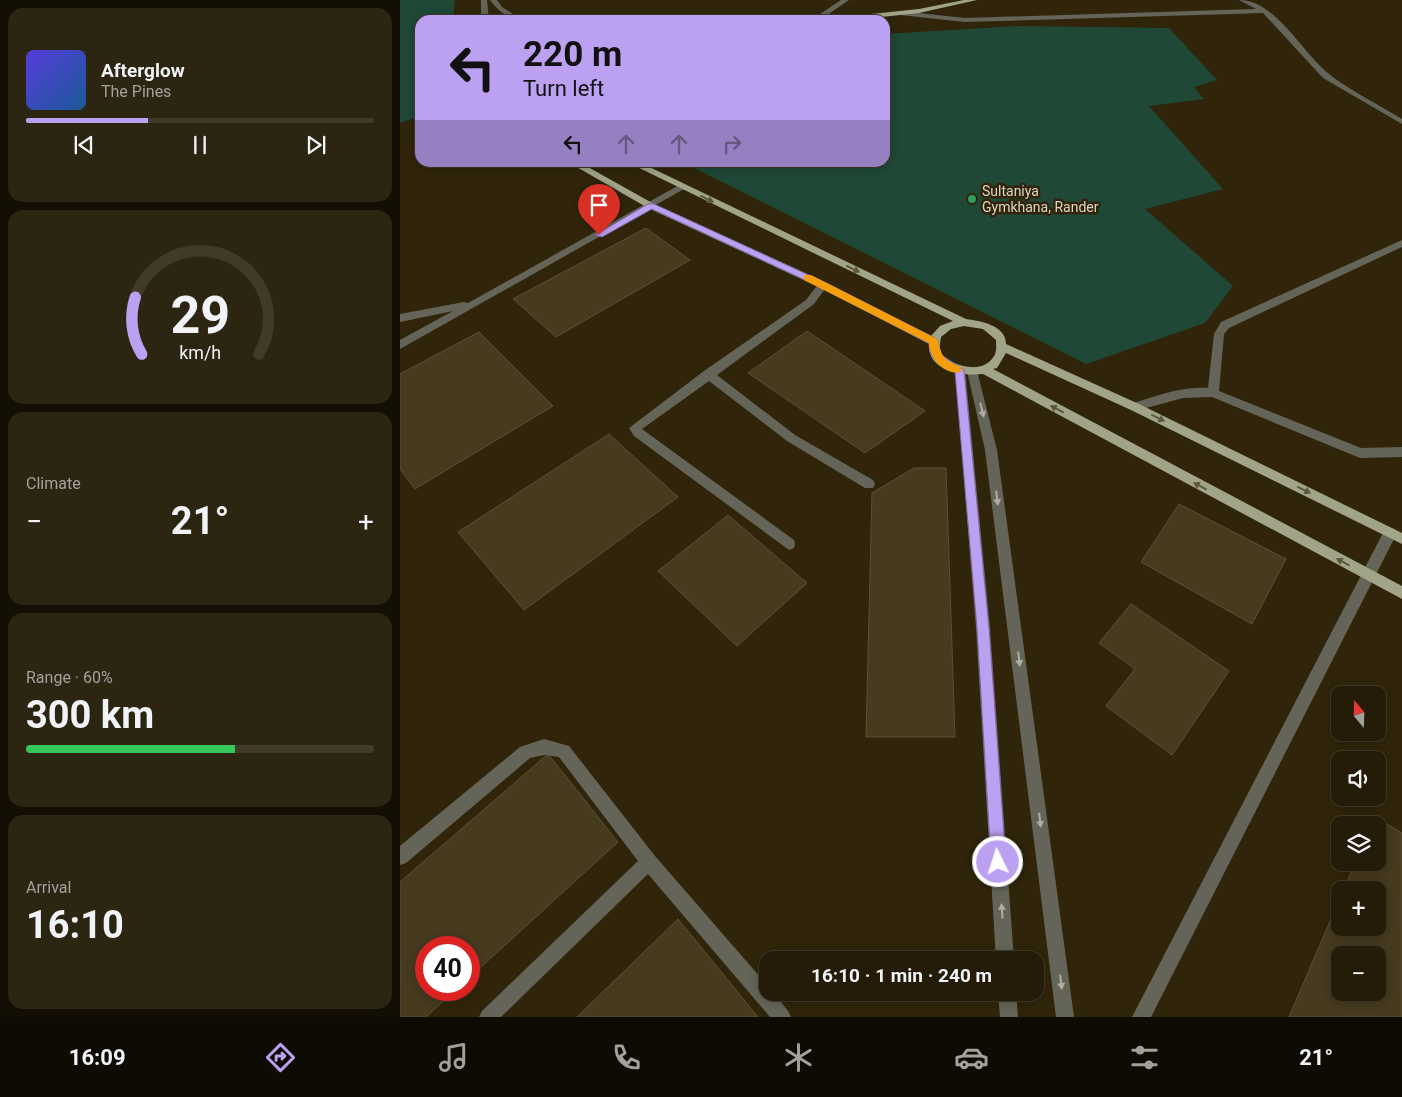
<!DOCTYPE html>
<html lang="en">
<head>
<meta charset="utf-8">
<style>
	body { margin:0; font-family:Roboto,sans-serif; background:#2c2512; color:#f1f3f6; height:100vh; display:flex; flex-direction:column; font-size:19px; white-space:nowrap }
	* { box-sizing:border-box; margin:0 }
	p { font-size:16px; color:#a3a19c }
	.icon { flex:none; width:28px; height:28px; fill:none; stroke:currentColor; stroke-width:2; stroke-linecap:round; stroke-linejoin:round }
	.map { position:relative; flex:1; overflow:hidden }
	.panel { display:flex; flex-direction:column; gap:8px; padding:8px; background:#140f04; width:400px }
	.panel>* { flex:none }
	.top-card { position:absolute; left:15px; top:15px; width:475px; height:152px; border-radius:15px; box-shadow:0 2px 12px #0003,0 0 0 1px #413a29; background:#bca0f2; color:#111; overflow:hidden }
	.needle { width:32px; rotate:341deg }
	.fabs { position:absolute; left:931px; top:686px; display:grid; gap:10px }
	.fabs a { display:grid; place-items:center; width:55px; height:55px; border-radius:10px; background:#241c08; box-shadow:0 2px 12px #0003,0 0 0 1px #413a29; font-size:25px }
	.speed { position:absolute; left:15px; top:936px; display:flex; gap:10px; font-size:25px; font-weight:700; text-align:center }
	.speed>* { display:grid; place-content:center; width:65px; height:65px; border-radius:50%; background:#241c08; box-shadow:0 2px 12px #0003,0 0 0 1px #413a29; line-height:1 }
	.speed .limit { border:8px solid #d22; background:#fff; color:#111 }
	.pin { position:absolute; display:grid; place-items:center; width:42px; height:42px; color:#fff; margin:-51px -21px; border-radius:50% 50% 50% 0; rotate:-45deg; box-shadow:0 0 5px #0007 }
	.pin .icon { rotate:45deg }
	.me { position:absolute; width:55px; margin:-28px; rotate:356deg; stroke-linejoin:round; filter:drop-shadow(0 0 4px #0008) }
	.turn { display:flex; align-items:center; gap:18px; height:105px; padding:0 25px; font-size:22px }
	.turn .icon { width:65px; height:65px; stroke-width:2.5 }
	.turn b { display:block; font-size:35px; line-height:42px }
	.lanes { display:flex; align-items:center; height:48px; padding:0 25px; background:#0003; justify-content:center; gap:25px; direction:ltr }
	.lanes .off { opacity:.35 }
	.big { font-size:38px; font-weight:700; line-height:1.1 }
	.panel .widget { flex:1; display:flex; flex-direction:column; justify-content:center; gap:8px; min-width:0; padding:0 18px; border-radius:15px; background:#2c2512 }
	.panel .dial { align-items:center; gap:0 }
	.dial svg { height:130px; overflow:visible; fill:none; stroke:#413a29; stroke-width:7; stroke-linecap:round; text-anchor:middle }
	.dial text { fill:#f1f3f6; stroke:none }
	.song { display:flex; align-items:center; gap:15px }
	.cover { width:60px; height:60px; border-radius:8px; background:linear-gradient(135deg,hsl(250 70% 55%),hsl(210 70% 35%)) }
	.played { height:5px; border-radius:2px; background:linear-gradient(90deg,#bca0f2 35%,#413a29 35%) }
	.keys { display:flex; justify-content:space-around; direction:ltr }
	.heat { display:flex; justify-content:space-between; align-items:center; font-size:28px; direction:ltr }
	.charge { height:8px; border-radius:4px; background:linear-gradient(90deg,#34c759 60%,#413a29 0) }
	.trip { position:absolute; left:359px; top:951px; width:285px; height:50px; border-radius:15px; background:#241c08; box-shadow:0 2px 12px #0003,0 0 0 1px #413a29; font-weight:700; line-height:50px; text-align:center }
	.tab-bar { display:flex; height:80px; justify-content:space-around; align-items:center; background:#0e0b03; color:#a3a19c }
	.tab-bar .icon { width:35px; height:35px }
	.tab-bar .selected { color:#bca0f2 }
	.tab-bar b { font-size:22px; color:#f1f3f6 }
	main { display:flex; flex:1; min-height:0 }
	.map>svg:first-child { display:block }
</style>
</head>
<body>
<main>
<section class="panel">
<div class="widget">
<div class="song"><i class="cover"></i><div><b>Afterglow</b><p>The Pines</p></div></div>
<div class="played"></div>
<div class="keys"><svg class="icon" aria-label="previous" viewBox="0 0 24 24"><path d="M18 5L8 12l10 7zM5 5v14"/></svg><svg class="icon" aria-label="pause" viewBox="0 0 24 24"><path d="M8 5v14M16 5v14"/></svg><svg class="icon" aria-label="next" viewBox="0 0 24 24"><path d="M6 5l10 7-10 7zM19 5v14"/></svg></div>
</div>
<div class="widget dial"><svg viewBox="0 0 100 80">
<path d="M14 69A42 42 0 1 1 86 69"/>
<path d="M14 69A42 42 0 0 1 10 34" stroke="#bca0f2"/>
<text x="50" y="56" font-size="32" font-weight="700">29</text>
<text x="50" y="72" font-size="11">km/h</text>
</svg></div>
<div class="widget"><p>Climate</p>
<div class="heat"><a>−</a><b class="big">21°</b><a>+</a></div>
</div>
<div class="widget"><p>Range · 60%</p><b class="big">300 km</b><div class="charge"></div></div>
<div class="widget"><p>Arrival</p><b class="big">16:10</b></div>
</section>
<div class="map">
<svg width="1002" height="1017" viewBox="0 0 1002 1017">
	<rect width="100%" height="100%" fill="#30250a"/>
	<path fill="#1f4836" d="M0,0h55l-2,20h-33v96l-20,7z
		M618,26l151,2 48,52 -23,7 10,12 -55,7 74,83 -78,20 88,77 -28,37 -119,41 -402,-201 201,-1v-128z"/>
	<path fill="#463a1f" stroke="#5d5135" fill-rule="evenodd" d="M246,228l44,32 -134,77 -43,-38z
		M407,331l118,80 -60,42 -117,-80z
		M79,332l74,74 -138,83 -15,-20v-95z
		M209,434l69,63 -154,113 -66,-78z
		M514,468h32l9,269h-89l6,-244z
		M779,504l107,55 -34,65 -111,-62z
		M328,515l79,68 -70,63 -79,-75z
		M731,604l98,67 -57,84 -66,-49 29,-37 -36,-26z
		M148,754l70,88 -149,136v-30h-43v42h29l-29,27h-26v-135z
		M987,824l15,9v184h-113l51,-119v30h38v-38h-34l11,-28h23v-32zM940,955h38v37h-38z
		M278,919l80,98h-181z"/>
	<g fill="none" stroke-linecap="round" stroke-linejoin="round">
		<path fill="#646558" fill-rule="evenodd" d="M81,0h6l2,20h-8z
			M90,0h7l5,7 21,13c-14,0 -25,-9 -33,-20z
			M441,0h8l-29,20h-9z
			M839,0c37,0 63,53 90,74 20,16 50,31 73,45v5l-79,-46 -60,-65 -298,9 -65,-7 -3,-2 3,-2 65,7 291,-9z
			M281,184l4,3 -1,2 -284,160v-9l53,-29 -53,11v-8l64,-12 4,1z
			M1002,240v7l-173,81 -5,6 -5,57 142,57 41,-1v10l-42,1 -148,-61 -29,1 -48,13 -4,-1 -2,-3 2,-3c24,-8 51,-18 77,-16l6,-54 7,-12z
			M423,282l5,3 -14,19 -97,71 78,60 78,45 2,4 -2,4h-8l-78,-47 -78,-60 -67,48 152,111 1,4 -1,4 -5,2 -155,-114 -5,-8 75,-57 102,-71 13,-17z
			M560,366l5,4 25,258 24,332h-18l-20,-332 -21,-258z
			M572,367l5,4 20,79 77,567h-18l-71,-567 -18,-79z
			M990,528l5,1 1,4 -1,4 -244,480h-19l253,-488z
			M144,739l25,7 86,110 113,130v6h5l15,19 3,6h-21l-122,-143 -147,143h-22l3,-6 156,-150 -79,-104 -15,-2 -14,3 -124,105 -6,2v-19l120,-99z
			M598,992h18l2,25h-18z"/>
		<path fill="#a1a489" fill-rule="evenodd" d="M564,0h13l-58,13 -66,7h-24l4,-2 86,-9z
			M336,18h57l4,2h-65z
			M168,162h11l75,42 173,79 104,53 9,-10 13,-5 -326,-159h12l327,157c14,2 40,6 40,25l133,60 263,129v11l-271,-134 -125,-57 -9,15 -4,1 409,217v13l-419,-225c-20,2 -56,-3 -54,-30l-110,-57 -171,-79zM564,326l19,3 13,11c0,5 1,12 -2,16 -11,20 -44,10 -55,-5l2,-14 10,-8z"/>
	</g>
	<defs><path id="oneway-solid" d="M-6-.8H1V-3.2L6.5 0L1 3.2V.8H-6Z" transform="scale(1.25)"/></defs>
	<g fill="#5d583d">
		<use href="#oneway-solid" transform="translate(307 199) rotate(26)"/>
		<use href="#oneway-solid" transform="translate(453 269) rotate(26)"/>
		<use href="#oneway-solid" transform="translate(657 409) rotate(-152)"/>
		<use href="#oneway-solid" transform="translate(758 418) rotate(26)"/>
		<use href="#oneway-solid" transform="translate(800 486) rotate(-152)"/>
		<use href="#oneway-solid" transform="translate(904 490) rotate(26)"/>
		<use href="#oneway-solid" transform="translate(943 562) rotate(-152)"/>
	</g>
	<g fill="#b1ad9e">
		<use href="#oneway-solid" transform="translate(582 410) rotate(76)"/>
		<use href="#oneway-solid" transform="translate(597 498) rotate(83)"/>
		<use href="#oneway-solid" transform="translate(619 659) rotate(83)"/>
		<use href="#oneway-solid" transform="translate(640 820) rotate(83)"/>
		<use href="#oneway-solid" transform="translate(602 911) rotate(-94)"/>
		<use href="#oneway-solid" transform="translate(661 982) rotate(83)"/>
	</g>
	<path fill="#bca0f2" stroke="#7a689d" d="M248,204h6l172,79 111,56 4,16 23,15 25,258 17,234 -2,6 -6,2 -5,-2 -2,-6 -14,-234 -22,-256c-14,-5 -26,-12 -26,-29l-109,-56 -168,-78 -50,28 -7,-2z"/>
	<path fill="#f59e0b" d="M404,275h7l126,64c6,18 4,20 24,28v5c-16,4 -32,-14 -32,-29l-125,-63z"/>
	<circle fill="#2e9e5b" stroke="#30250a" stroke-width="2" cx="572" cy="199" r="5"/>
	<g text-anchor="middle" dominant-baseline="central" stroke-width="5" stroke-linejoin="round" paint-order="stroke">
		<g font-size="14" fill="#dbd4c4" stroke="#30250a" text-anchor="start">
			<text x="582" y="191">Sultaniya<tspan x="582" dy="16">Gymkhana, Rander</tspan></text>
		</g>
	</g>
</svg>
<div class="fabs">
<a><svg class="needle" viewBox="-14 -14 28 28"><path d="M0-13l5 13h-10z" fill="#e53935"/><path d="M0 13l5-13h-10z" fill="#a3a19c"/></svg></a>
<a><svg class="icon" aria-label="sound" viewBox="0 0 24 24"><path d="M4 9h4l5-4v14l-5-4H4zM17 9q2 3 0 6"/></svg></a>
<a><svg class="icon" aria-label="layers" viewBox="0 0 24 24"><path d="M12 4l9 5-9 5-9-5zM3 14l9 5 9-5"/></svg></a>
<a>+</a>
<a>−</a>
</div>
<div class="speed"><div class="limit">40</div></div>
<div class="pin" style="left:199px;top:235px;background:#d93025"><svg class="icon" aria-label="arrive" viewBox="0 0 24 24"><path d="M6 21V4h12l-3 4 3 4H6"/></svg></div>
<svg class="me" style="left:598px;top:862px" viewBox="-20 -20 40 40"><circle r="17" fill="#bca0f2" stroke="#fff" stroke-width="3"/><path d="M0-11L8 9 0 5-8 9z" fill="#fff"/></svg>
<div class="trip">16:10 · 1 min · 240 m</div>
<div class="top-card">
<div class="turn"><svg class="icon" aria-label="left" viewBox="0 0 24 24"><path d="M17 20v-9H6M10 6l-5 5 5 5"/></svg><div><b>220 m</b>Turn left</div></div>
<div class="lanes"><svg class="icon" aria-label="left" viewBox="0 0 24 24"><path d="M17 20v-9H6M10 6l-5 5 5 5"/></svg><svg class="icon off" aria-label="ahead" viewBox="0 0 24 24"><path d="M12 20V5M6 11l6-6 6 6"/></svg><svg class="icon off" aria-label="ahead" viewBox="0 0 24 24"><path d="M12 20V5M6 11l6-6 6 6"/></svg><svg class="icon off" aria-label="right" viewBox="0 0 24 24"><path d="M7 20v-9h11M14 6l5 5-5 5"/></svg></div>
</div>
</div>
</main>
<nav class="tab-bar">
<b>16:09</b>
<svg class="icon selected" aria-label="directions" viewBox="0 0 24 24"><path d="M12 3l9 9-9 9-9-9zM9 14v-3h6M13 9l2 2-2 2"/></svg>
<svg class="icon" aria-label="music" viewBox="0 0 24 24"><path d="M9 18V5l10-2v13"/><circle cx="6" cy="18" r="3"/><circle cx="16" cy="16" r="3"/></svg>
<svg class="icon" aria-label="phone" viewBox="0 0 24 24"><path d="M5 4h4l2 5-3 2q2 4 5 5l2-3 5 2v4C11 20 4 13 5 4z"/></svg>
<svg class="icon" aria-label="climate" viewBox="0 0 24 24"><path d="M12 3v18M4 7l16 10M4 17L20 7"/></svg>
<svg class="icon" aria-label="car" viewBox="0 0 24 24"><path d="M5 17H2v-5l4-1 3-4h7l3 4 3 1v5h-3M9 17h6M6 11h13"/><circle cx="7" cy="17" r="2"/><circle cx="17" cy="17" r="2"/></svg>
<svg class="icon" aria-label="filters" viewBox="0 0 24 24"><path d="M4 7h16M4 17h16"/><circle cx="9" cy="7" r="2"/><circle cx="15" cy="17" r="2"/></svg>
<b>21°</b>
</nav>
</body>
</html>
